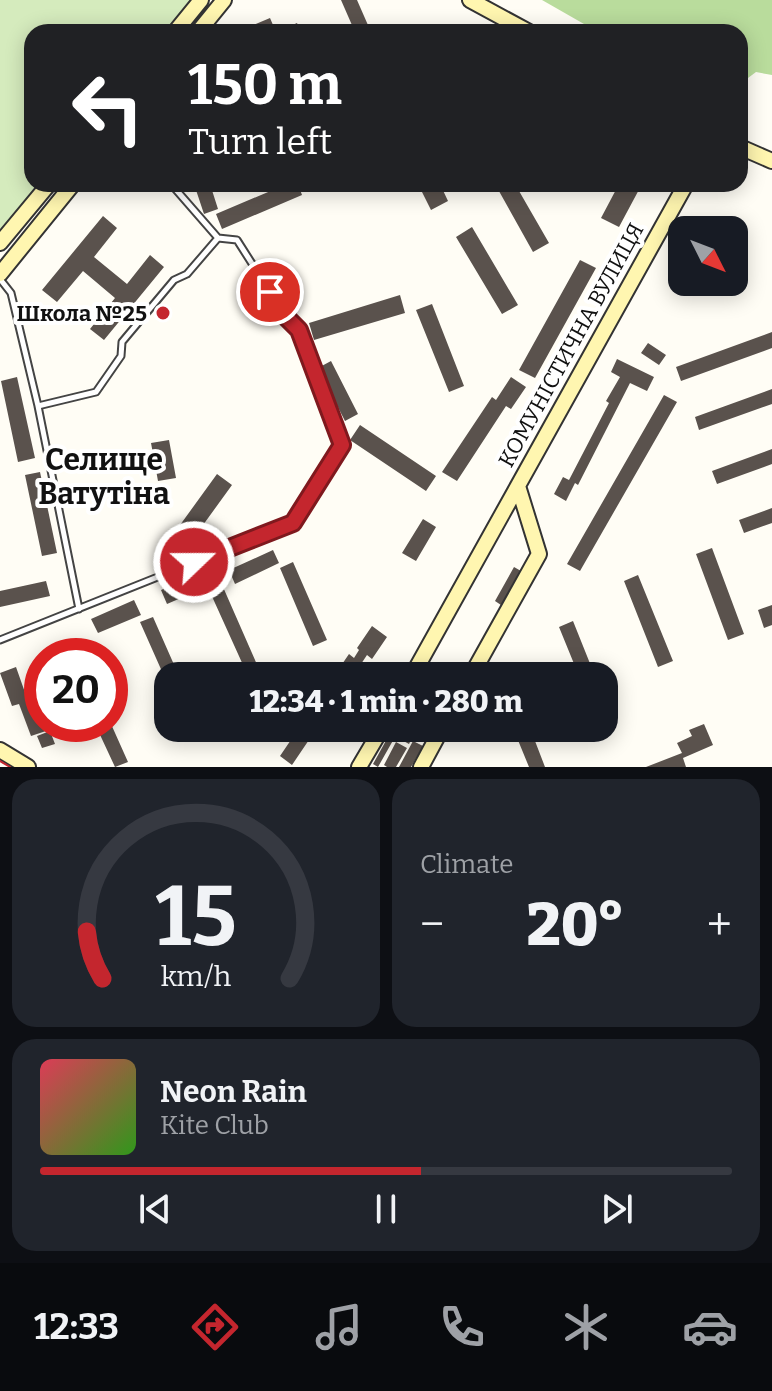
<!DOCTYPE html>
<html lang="en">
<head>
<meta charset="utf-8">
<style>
	body { margin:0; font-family:Bitter,serif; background:#20242c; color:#f1f3f6; height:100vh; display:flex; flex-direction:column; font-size:30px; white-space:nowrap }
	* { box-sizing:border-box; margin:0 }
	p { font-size:26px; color:#9ea1a6 }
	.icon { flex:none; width:44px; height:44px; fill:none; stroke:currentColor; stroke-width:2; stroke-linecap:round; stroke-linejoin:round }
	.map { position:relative; height:767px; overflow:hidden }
	.drawer { display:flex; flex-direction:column; gap:12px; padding:12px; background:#0d0f14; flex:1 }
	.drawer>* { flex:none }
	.banner { position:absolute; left:24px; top:24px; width:724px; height:168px; border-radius:24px; box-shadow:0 4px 20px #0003; background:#202124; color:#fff; overflow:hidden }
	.needle { width:52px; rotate:132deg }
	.controls { position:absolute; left:668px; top:216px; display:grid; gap:16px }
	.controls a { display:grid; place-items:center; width:80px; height:80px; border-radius:16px; background:#171b24; box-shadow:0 4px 20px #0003; font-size:40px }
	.speed { position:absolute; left:24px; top:638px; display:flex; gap:16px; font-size:40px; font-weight:700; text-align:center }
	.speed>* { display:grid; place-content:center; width:104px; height:104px; border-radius:50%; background:#171b24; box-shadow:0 4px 20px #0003; line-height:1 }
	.speed .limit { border:12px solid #d22; background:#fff; color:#111 }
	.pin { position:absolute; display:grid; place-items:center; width:68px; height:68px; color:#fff; margin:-34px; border:4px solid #fff; border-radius:50%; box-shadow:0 2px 8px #0007 }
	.me { position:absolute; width:88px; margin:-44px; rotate:68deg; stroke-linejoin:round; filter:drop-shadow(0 0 6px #0008) }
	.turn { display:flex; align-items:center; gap:28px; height:168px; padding:0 32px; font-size:36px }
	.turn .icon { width:104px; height:104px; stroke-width:2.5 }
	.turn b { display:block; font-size:56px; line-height:68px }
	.big { font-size:60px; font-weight:800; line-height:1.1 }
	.drawer .tile { flex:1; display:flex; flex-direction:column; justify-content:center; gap:12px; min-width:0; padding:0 28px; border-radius:24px; background:#20242c }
	.drawer .dial { align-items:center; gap:0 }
	.dial svg { height:208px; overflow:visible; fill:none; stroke:#363941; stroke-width:7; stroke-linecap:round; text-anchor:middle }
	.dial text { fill:#f1f3f6; stroke:none }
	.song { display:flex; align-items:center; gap:24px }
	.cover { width:96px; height:96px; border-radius:12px; background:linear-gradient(135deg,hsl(350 70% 55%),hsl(110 70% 35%)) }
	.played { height:8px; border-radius:4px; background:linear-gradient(90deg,#c4262e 55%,#363941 55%) }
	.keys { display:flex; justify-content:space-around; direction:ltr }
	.heat { display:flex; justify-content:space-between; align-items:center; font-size:44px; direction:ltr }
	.drawer .tiles { flex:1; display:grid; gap:12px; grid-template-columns:1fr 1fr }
	.tile:last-child { grid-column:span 2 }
	.trip { position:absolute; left:154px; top:662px; width:464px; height:80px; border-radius:24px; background:#171b24; box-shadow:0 4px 20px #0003; font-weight:800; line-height:80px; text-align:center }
	.tab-bar { display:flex; height:128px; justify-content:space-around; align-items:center; background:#090b0e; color:#9ea1a6 }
	.tab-bar .icon { width:56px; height:56px }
	.tab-bar .active { color:#c4262e }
	.tab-bar b { font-size:36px; color:#f1f3f6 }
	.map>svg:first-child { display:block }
</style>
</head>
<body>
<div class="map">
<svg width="772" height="767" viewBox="0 0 772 767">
	<rect width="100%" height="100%" fill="#fffdf5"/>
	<path fill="#d5ebbd" d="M0,0h195l-26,32h-137v152h11l-43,53z"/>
	<path fill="#b9dc9c" d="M542,0h230v75l-16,-3 -16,12v-52h-142z"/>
	<path fill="#5a524d" d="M341,0h16l14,32h-16z
		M270,18l6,14h-39z
		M297,23l4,9h-24z
		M194,184h16l8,25 -14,5z
		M287,184h11l4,11 -80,34 -6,-15z
		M418,184h22l8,17 -17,9z
		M495,184h20l34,59 -16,9z
		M619,184h23l-23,43 -18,-9z
		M103,216l14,12 -23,29 33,27 23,-29 14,12 -60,73 -14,-11 25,-31 -32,-27 -26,31 -15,-12z
		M472,227l46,78 -16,9 -46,-77z
		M580,260l16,8 -61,110 -16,-8z
		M400,295l5,18 -91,27 -5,-17z
		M432,304l32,82 -15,6 -33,-82z
		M772,332v16l-91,33 -5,-14z
		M648,343l18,12 -7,10 -18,-12z
		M617,359l37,18 -7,14 -17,-8 -52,102 -3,-2 -9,18 -12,-7 9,-17 6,3 40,-77 -3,-2 14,-24 -9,-5z
		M331,361l27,53 -13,7 -27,-53z
		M17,377l18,81 -17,4 -17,-81z
		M511,377l15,10 -15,22 -5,-3 -49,75 -15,-9 50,-75 4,3z
		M772,389v15l-73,26 -4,-13z
		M664,395l13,7 -97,169 -13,-7z
		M360,425l76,51 -10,15 -76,-51z
		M169,440l7,38 -18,3 -7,-38z
		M772,449v15l-55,20 -5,-13z
		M40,472l17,81 -15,3 -17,-81z
		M217,474l15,11 -42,58 -15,-11z
		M772,508v15l-28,10 -5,-13z
		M423,519l13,8 -20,34 -14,-8z
		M712,548l32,86 -16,6 -32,-86z
		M273,550l6,13 -44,21 -6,-14z
		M293,562l34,78 -14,6 -33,-78z
		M514,567l7,4 -20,34 -6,-4z
		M205,571l6,14 -44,19 -6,-14z
		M638,575l35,86 -15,6 -34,-86z
		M46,581l4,15 -50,11v-16z
		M223,587l39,89h-14l-38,-84z
		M134,600l7,15 -43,18 -7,-14z
		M772,605v20l-8,3 -6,-18z
		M153,617l26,59h-11v9l-28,-63z
		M573,621l22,55h-16l-20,-49z
		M372,626l15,11 -15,22 -5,-4 -14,21h-19l15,-22 5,4 5,-8 -2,-2z
		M16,667l12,34 7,-3 11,33 -15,5 -12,-32 -7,2 -12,-33z
		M604,698l8,19 -8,3z
		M95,724h16l17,38 -13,5z
		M704,724l9,21 -30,13 3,9h-40l36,-14 -5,-10 15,-7 -3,-6z
		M187,728h19l-16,7z
		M299,728h18l-25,37 -12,-9z
		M393,728h7l-22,39 -5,-3z
		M404,728h13l-8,16 -11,-6z
		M422,728h11l-5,8 -8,-5z
		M513,728h17l15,39h-16z
		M50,731l5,13 -13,4 -5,-12z
		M413,741l10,5 -12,21h-12z
		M396,742l11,6 -11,19h-9l-3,-2z"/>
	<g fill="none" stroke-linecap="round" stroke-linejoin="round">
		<g stroke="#444" stroke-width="9">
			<path id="lane" d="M0,279l11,14 27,113 41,203
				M38,406l58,-14 25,-36 1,-14 52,-62 13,-6 31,-36
				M0,640l293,-117 49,-78 -43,-115 -13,-13 -49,-77 -19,-2 -47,-54"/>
		</g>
		<g stroke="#333" stroke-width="18">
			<path id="secondary" d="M470,0l59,32
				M175,32l26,-32
				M198,32l26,-32
				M740,147l32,14
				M0,243l49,-59
				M0,274l73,-90
				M412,676l274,-492
				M471,676l68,-122 -21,-68
				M0,750l28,17
				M359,767l23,-39
				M421,767l21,-39"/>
		</g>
		<use href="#lane" stroke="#fff" stroke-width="5"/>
		<use href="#secondary" stroke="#fff6b0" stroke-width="14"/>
		<path stroke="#c4262e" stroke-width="2" d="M0,761l10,6"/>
	</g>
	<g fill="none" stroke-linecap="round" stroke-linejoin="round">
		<g stroke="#7f191e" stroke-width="20">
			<path id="route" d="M194,562l99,-39 49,-78 -43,-115 -13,-13 -16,-25"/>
		</g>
		<use href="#route" stroke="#c4262e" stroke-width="14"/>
	</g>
	<circle fill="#c4262e" stroke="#fff" stroke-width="3" cx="163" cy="313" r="8"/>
	<g text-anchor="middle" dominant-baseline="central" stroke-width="8" stroke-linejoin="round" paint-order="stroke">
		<g font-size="22" font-weight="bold" fill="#111" stroke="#fff" text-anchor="end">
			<text x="147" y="313">Школа №25</text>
		</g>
		<g font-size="22" fill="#111" stroke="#fff">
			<text transform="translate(571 345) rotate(-61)">КОМУНІСТИЧНА ВУЛИЦЯ</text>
		</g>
		<g font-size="30" font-weight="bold" fill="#111" stroke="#fff">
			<text x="104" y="460">Селище<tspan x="104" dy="34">Ватутіна</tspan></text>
		</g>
	</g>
</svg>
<div class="controls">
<a><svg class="needle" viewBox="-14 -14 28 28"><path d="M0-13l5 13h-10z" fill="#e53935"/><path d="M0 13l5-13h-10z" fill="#9ea1a6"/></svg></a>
</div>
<div class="speed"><div class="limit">20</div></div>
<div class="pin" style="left:270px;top:292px;background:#d93025"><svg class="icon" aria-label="arrive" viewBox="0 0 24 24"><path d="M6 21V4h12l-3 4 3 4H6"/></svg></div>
<svg class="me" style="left:194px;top:562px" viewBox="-20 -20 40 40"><circle r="17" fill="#c4262e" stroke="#fff" stroke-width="3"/><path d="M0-11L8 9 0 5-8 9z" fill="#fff"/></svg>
<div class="trip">12:34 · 1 min · 280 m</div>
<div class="banner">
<div class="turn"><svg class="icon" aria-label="left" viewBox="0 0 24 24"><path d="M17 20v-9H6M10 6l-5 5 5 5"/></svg><div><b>150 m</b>Turn left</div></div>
</div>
</div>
<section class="drawer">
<div class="tiles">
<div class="tile dial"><svg viewBox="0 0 100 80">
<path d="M14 69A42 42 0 1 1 86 69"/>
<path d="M14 69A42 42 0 0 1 8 51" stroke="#c4262e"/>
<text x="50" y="56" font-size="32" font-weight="700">15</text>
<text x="50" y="72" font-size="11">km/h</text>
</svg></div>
<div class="tile"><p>Climate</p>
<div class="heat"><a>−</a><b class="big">20°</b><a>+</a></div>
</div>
<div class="tile">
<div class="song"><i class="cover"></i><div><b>Neon Rain</b><p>Kite Club</p></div></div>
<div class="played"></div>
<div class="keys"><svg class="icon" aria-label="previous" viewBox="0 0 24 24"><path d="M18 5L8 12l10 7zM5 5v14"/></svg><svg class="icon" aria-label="pause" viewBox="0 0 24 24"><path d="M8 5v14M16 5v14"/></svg><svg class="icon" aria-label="next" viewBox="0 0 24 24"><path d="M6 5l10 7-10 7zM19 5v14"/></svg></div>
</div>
</div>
</section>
<nav class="tab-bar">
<b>12:33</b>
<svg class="icon active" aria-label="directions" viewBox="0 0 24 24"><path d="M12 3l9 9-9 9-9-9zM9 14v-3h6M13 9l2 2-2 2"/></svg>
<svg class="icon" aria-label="music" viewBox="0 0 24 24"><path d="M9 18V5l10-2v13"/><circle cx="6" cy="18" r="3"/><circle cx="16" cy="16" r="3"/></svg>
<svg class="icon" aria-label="phone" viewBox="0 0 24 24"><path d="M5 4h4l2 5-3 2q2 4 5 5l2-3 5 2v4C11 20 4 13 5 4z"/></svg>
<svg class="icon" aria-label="climate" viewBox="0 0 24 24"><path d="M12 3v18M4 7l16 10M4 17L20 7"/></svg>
<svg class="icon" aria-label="car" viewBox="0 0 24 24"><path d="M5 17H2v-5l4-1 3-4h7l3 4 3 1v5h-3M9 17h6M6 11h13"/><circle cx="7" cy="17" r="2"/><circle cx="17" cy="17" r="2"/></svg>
</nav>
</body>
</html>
